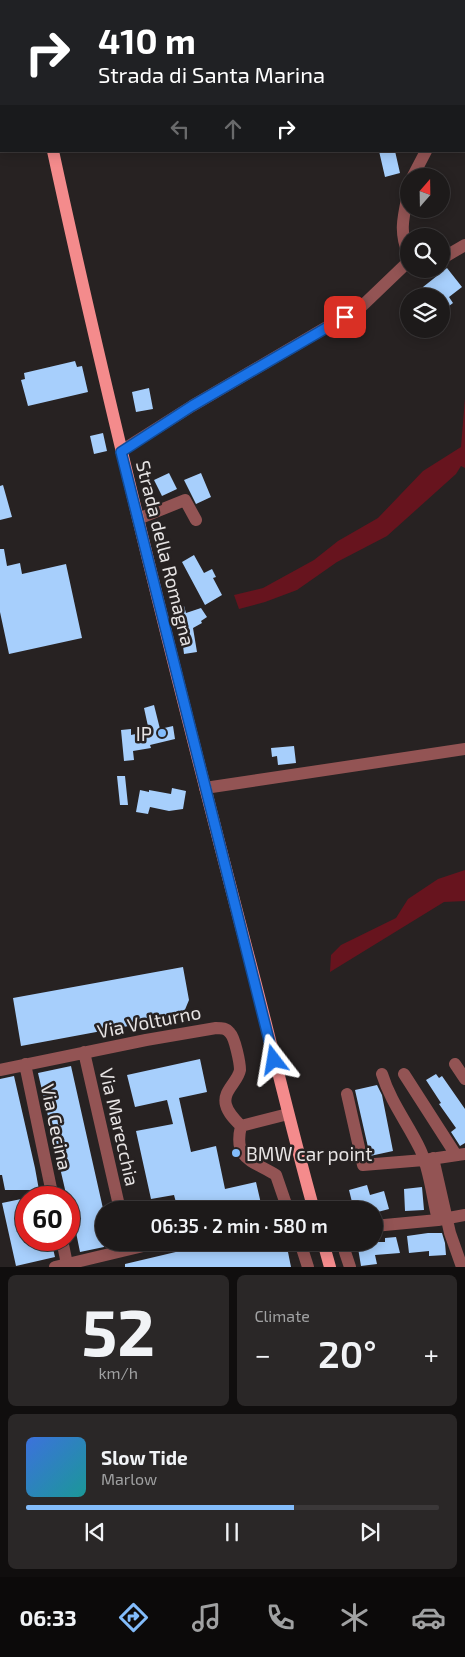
<!DOCTYPE html>
<html lang="en">
<head>
<meta charset="utf-8">
<style>
	body { margin:0; font-family:"Exo 2",sans-serif; background:#2a2727; color:#f1f3f6; height:100vh; display:flex; flex-direction:column; font-size:19px; white-space:nowrap }
	* { box-sizing:border-box; margin:0 }
	p { font-size:16px; color:#a0a1a2 }
	.icon { flex:none; width:28px; height:28px; fill:none; stroke:currentColor; stroke-width:2; stroke-linecap:round; stroke-linejoin:round }
	.map { position:relative; height:1267px; overflow:hidden }
	.panel { display:flex; flex-direction:column; gap:8px; padding:8px; background:#100e0e; flex:1 }
	.panel>* { flex:none }
	.guide { position:absolute; left:0px; top:0px; width:465px; height:152px; box-shadow:0 2px 12px #0003,0 0 0 1px #3b3839; background:#202124; color:#fff; overflow:hidden }
	.needle { width:32px; rotate:20deg }
	.fabs { position:absolute; left:400px; top:168px; display:grid; gap:10px }
	.fabs a { display:grid; place-items:center; width:50px; height:50px; border-radius:50%; background:#1d1a1a; box-shadow:0 2px 12px #0003,0 0 0 1px #3b3839; font-size:25px }
	.speed { position:absolute; left:15px; top:1186px; display:flex; gap:10px; font-size:25px; font-weight:700; text-align:center }
	.speed>* { display:grid; place-content:center; width:65px; height:65px; border-radius:50%; background:#1d1a1a; box-shadow:0 2px 12px #0003,0 0 0 1px #3b3839; line-height:1 }
	.speed .limit { border:8px solid #d22; background:#fff; color:#111 }
	.pin { position:absolute; display:grid; place-items:center; width:42px; height:42px; color:#fff; margin:-21px; border-radius:10px; box-shadow:0 2px 8px #0006 }
	.me { position:absolute; width:55px; margin:-28px; rotate:346deg; stroke-linejoin:round; filter:drop-shadow(0 0 4px #0008) }
	.turn { display:flex; align-items:center; gap:18px; height:105px; padding:0 15px; font-size:22px }
	.turn .icon { width:65px; height:65px; stroke-width:2.5 }
	.turn b { display:block; font-size:35px; line-height:42px }
	.lanes { display:flex; align-items:center; height:48px; padding:0 15px; background:#0003; justify-content:center; gap:25px; direction:ltr }
	.lanes .off { opacity:.35 }
	.big { font-size:38px; font-weight:600; line-height:1.1 }
	.panel .card { flex:1; display:flex; flex-direction:column; justify-content:center; gap:8px; min-width:0; padding:0 18px; border-radius:8px; background:#2a2727 }
	.panel .dial { align-items:center; gap:0 }
	.dial b { font-size:65px; line-height:1 }
	.song { display:flex; align-items:center; gap:15px }
	.cover { width:60px; height:60px; border-radius:8px; background:linear-gradient(135deg,hsl(220 70% 55%),hsl(180 70% 35%)) }
	.played { height:5px; border-radius:2px; background:linear-gradient(90deg,#83bcfb 65%,#3b3839 65%) }
	.keys { display:flex; justify-content:space-around; direction:ltr }
	.heat { display:flex; justify-content:space-between; align-items:center; font-size:28px; direction:ltr }
	.panel .tiles { flex:1; display:grid; gap:8px; grid-template-columns:1fr 1fr }
	.card:last-child { grid-column:span 2 }
	.trip { position:absolute; left:95px; top:1201px; width:288px; height:50px; border-radius:25px; background:#1d1a1a; box-shadow:0 2px 12px #0003,0 0 0 1px #3b3839; font-weight:600; line-height:50px; text-align:center }
	.dock { display:flex; height:80px; justify-content:space-around; align-items:center; background:#0c0a0a; color:#a0a1a2 }
	.dock .icon { width:35px; height:35px }
	.dock .selected { color:#83bcfb }
	.dock b { font-size:22px; color:#f1f3f6 }
	.map>svg:first-child { display:block }
</style>
</head>
<body>
<div class="map">
<svg width="465" height="1267" viewBox="0 0 465 1267">
	<rect width="100%" height="100%" fill="#272222"/>
	<path fill="#67141e" d="M465,398v70l-4,-2 -5,8 -69,62 -50,26 -40,28 -32,12 -26,7 -5,-14 29,-7 51,-28 24,-19 40,-23 45,-47 38,-24z
		M465,870v31l-21,1 -114,70 1,-17 10,-10 55,-27 12,-19 30,-20z"/>
	<path fill="#a7cffc" d="M379,151h16l5,22 -15,4z
		M447,268l15,19 -13,10 4,6 -12,9v-16h-11l-7,-9z
		M75,361l2,6 5,-1 6,26 -60,14 -7,-26 4,-1 -1,-6z
		M149,388l4,21 -17,3 -4,-20z
		M103,433l4,18 -13,3 -4,-18z
		M169,473l8,16 -15,7 -8,-16z
		M201,473l10,24 -15,7 -12,-24z
		M3,485l9,32 -12,3v-34z
		M0,549h4l3,17 13,-3 2,11 44,-10 16,74 -73,16 -9,-42z
		M194,555l10,18 8,-4 4,8 -3,1 9,17 -17,10 -23,-43z
		M184,606l2,7 15,-5 6,9 -6,4 1,2 -9,5 4,24 -13,2 -1,-8 5,-1 -3,-16 -2,1 -2,-7 -4,1 -4,-16z
		M154,705l6,24 13,-3 2,13 -25,6 1,3 -18,3 1,9 -10,1 -3,-31 10,-1v6l18,-4 -5,-23z
		M294,746l2,17 -18,2 -1,-9 -5,1 -1,-9z
		M117,776h8l3,29h-8z
		M172,788l14,3 -3,18 -14,2 -19,-4 -2,7 -12,-2 4,-22 9,2v-2l22,4z
		M183,967l6,33 -5,12 -7,5 -156,29 -8,-48z
		M200,1059l7,33 -28,6 12,54 25,-6 9,43 31,-7 6,26 -9,2h-18l-1,-4 -20,4h-36l-4,-15 -23,4 -15,-68 37,-7 -6,-24 -32,7 -8,-32z
		M71,1066l33,147v34l-24,5 -11,-54h-2l-29,-125z
		M436,1074l3,4 3,-2 23,33v34l-5,3 -9,-14 5,-4 -17,-24 2,-1 -15,-23z
		M14,1076l21,92 4,22h-34l-3,-15h-2v-96z
		M377,1085l5,10 11,56 -23,5 -15,-66z
		M367,1185l3,10 14,-4 5,18 -15,4v-3h-20l-5,-20z
		M422,1187l2,23 -19,1 -1,-22z
		M26,1198v42h25l4,17 -39,9 -14,-63z
		M428,1233h14l3,10 1,12 -17,1v-5l-20,2 -2,-17z
		M396,1237l4,16 -25,2 2,9 -16,2 -4,-24h28v-4z
		M218,1242h68l5,25h-166v-3z"/>
	<g fill="none" stroke-linecap="round" stroke-linejoin="round">
		<path stroke="#935454" stroke-width="12" d="M464,100l1,-1
			M413,176l13,-25
			M409,190c-5,24 -11,42 0,65
			M441,259l24,-14
			M121,451l71,-45 169,-99 48,-46
			M138,519l47,-19 11,20
			M205,788l260,-39
			M84,1052l36,158
			M25,1064l28,134
			M455,1064l10,15
			M0,1070l146,-30 70,-12c6,0 10,0 14,5 5,5 10,30 10,37 -2,12 -18,21 -14,35 2,8 9,15 15,21
			M382,1074c9,29 25,48 38,75 10,21 12,48 18,71
			M404,1074l52,81
			M347,1094l16,71 61,-5 41,-6
			M241,1126c-8,34 11,34 35,49l12,35
			M241,1126l47,-12
			M433,1158l17,75 12,34
			M374,1226l64,-6 27,-5
			M62,1240l5,24
			M300,1242l8,25
			M346,1242l-1,10 5,15
			M55,1267l105,-25"/>
		<path stroke="#f48b8c" stroke-width="12" d="M20,0v1
			M53,151c58,268 125,534 194,799 23,87 43,174 67,260
			M323,1242l7,25"/>
	</g>
	<g fill="none" stroke-linecap="round" stroke-linejoin="round">
		<g stroke="#114b97" stroke-width="12">
			<path id="route" d="M274,1060l-153,-608 71,-46 153,-89"/>
		</g>
		<use href="#route" stroke="#1a73e8" stroke-width="9"/>
	</g>
	<g fill="#83bcfb" stroke="#272222" stroke-width="2">
		<circle cx="162" cy="733" r="5"/>
		<circle cx="236" cy="1153" r="5"/>
	</g>
	<g text-anchor="middle" dominant-baseline="central" stroke-width="5" stroke-linejoin="round" paint-order="stroke">
		<g font-size="19" fill="#e7e4e4" stroke="#272222">
			<text transform="translate(166 553) rotate(76)">Strada della Romagna</text>
			<text transform="translate(149 1021) rotate(-11)">Via Volturno</text>
			<text transform="translate(57 1127) rotate(78)">Via Cecina</text>
			<text transform="translate(120 1127) rotate(77)">Via Marecchia</text>
		</g>
		<g font-size="19" fill="#e7e4e4" stroke="#272222" text-anchor="end">
			<text x="152" y="733">IP</text>
			<text x="246" y="1153" text-anchor="start">BMW car point</text>
		</g>
	</g>
</svg>
<div class="fabs">
<a><svg class="needle" viewBox="-14 -14 28 28"><path d="M0-13l5 13h-10z" fill="#e53935"/><path d="M0 13l5-13h-10z" fill="#a0a1a2"/></svg></a>
<a><svg class="icon" aria-label="search" viewBox="0 0 24 24"><circle cx="10" cy="10" r="6"/><path d="M15 15l6 6"/></svg></a>
<a><svg class="icon" aria-label="layers" viewBox="0 0 24 24"><path d="M12 4l9 5-9 5-9-5zM3 14l9 5 9-5"/></svg></a>
</div>
<div class="speed"><div class="limit">60</div></div>
<div class="pin" style="left:345px;top:317px;background:#d93025"><svg class="icon" aria-label="arrive" viewBox="0 0 24 24"><path d="M6 21V4h12l-3 4 3 4H6"/></svg></div>
<svg class="me" style="left:274px;top:1060px" viewBox="-20 -20 40 40"><path d="M0-17L14 15 0 8-14 15z" fill="#1a73e8" stroke="#fff" stroke-width="4"/></svg>
<div class="trip">06:35 · 2 min · 580 m</div>
<div class="guide">
<div class="turn"><svg class="icon" aria-label="right" viewBox="0 0 24 24"><path d="M7 20v-9h11M14 6l5 5-5 5"/></svg><div><b>410 m</b>Strada di Santa Marina</div></div>
<div class="lanes"><svg class="icon off" aria-label="left" viewBox="0 0 24 24"><path d="M17 20v-9H6M10 6l-5 5 5 5"/></svg><svg class="icon off" aria-label="ahead" viewBox="0 0 24 24"><path d="M12 20V5M6 11l6-6 6 6"/></svg><svg class="icon" aria-label="right" viewBox="0 0 24 24"><path d="M7 20v-9h11M14 6l5 5-5 5"/></svg></div>
</div>
</div>
<section class="panel">
<div class="tiles">
<div class="card dial"><b>52</b><p>km/h</p></div>
<div class="card"><p>Climate</p>
<div class="heat"><a>−</a><b class="big">20°</b><a>+</a></div>
</div>
<div class="card">
<div class="song"><i class="cover"></i><div><b>Slow Tide</b><p>Marlow</p></div></div>
<div class="played"></div>
<div class="keys"><svg class="icon" aria-label="previous" viewBox="0 0 24 24"><path d="M18 5L8 12l10 7zM5 5v14"/></svg><svg class="icon" aria-label="pause" viewBox="0 0 24 24"><path d="M8 5v14M16 5v14"/></svg><svg class="icon" aria-label="next" viewBox="0 0 24 24"><path d="M6 5l10 7-10 7zM19 5v14"/></svg></div>
</div>
</div>
</section>
<nav class="dock">
<b>06:33</b>
<svg class="icon selected" aria-label="directions" viewBox="0 0 24 24"><path d="M12 3l9 9-9 9-9-9zM9 14v-3h6M13 9l2 2-2 2"/></svg>
<svg class="icon" aria-label="music" viewBox="0 0 24 24"><path d="M9 18V5l10-2v13"/><circle cx="6" cy="18" r="3"/><circle cx="16" cy="16" r="3"/></svg>
<svg class="icon" aria-label="phone" viewBox="0 0 24 24"><path d="M5 4h4l2 5-3 2q2 4 5 5l2-3 5 2v4C11 20 4 13 5 4z"/></svg>
<svg class="icon" aria-label="climate" viewBox="0 0 24 24"><path d="M12 3v18M4 7l16 10M4 17L20 7"/></svg>
<svg class="icon" aria-label="car" viewBox="0 0 24 24"><path d="M5 17H2v-5l4-1 3-4h7l3 4 3 1v5h-3M9 17h6M6 11h13"/><circle cx="7" cy="17" r="2"/><circle cx="17" cy="17" r="2"/></svg>
</nav>
</body>
</html>
